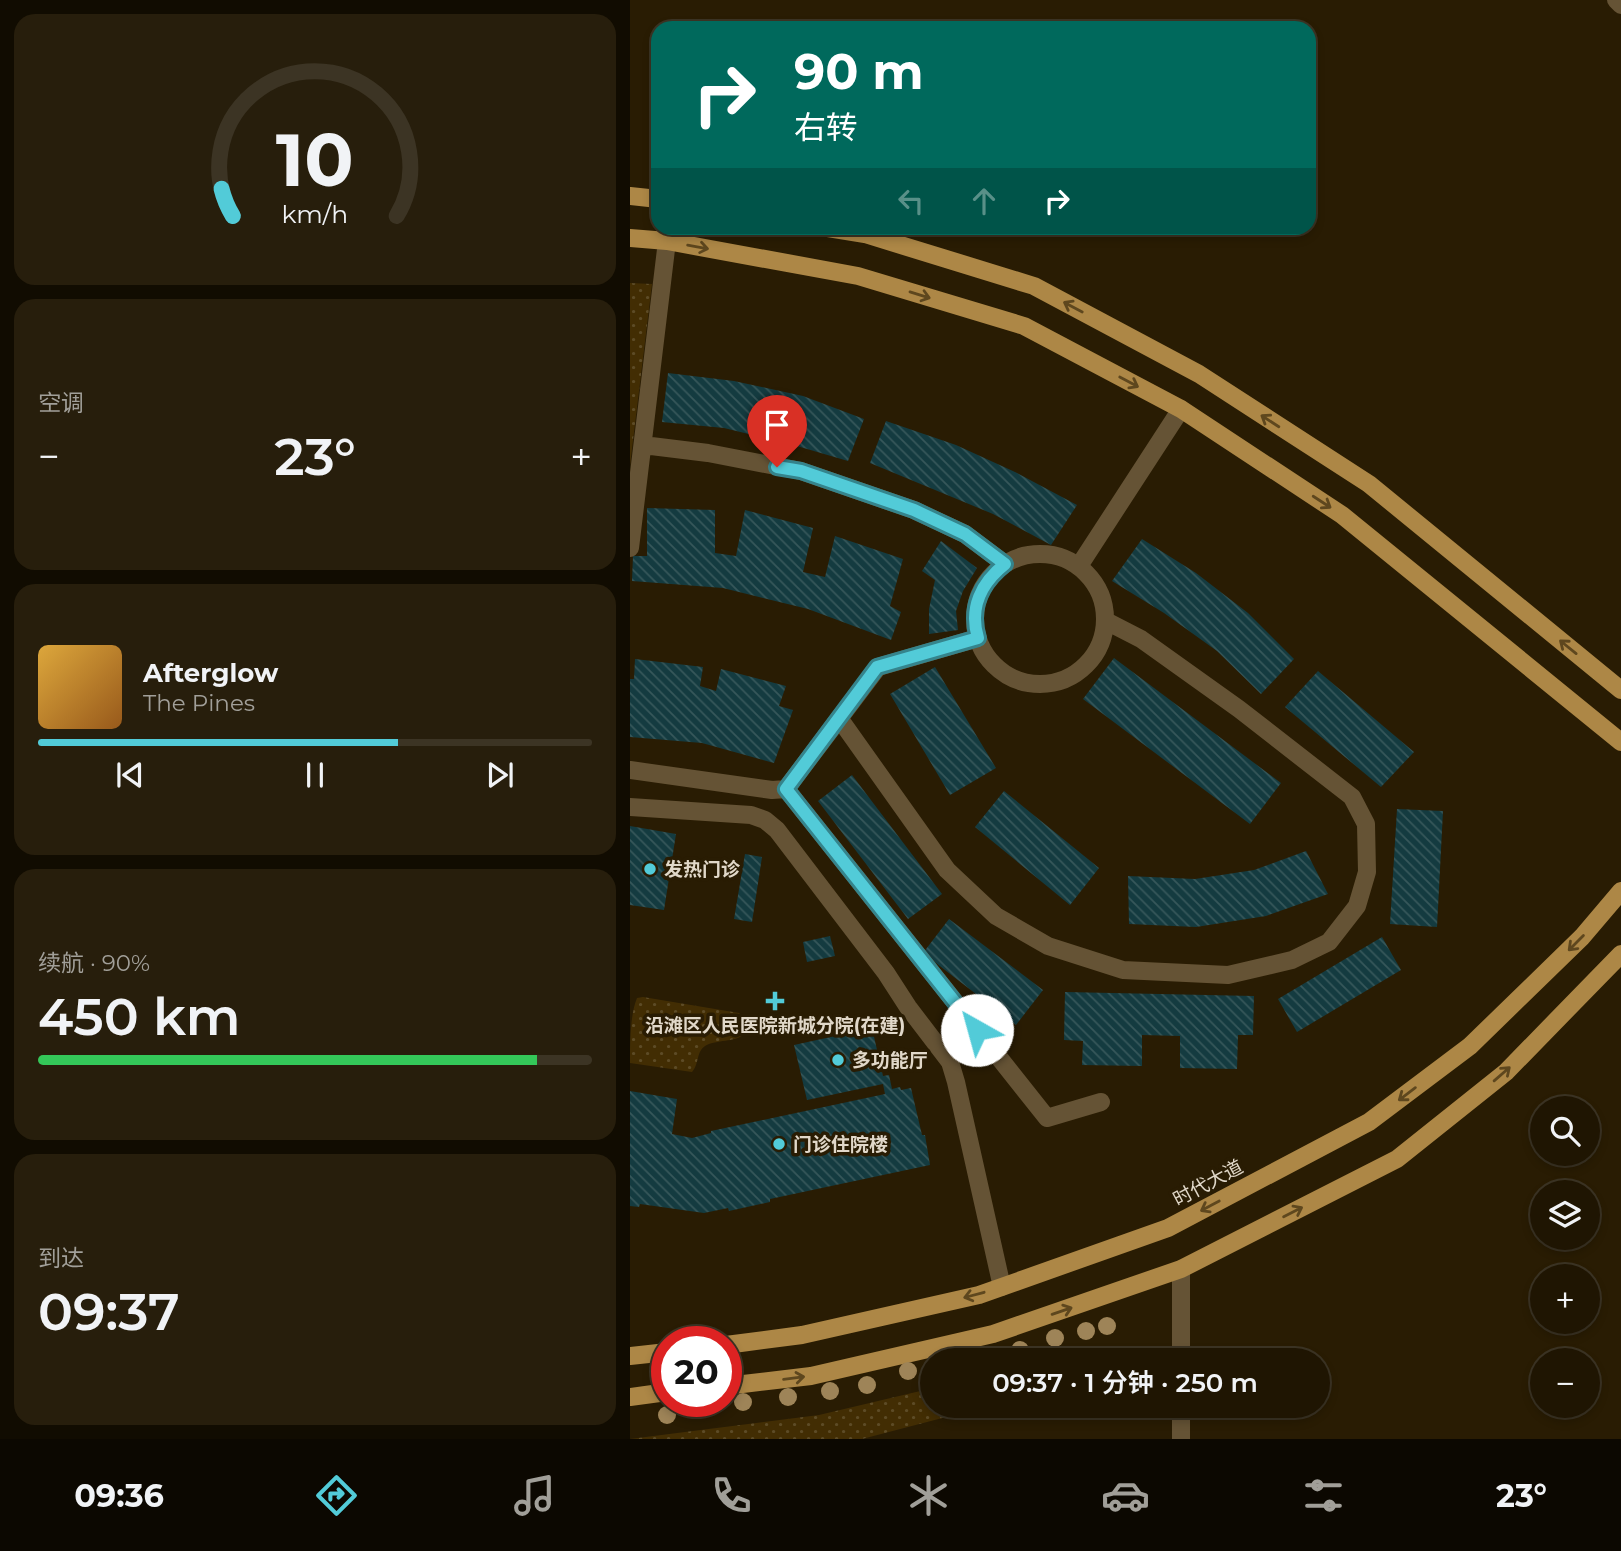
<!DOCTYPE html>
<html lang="zh">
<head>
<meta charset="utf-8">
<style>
	body { margin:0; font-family:Montserrat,"Noto Sans SC",sans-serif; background:#271e0c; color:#f1f3f6; height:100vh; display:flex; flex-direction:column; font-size:26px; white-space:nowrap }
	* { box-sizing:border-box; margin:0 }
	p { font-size:23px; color:#a19f99 }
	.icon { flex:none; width:38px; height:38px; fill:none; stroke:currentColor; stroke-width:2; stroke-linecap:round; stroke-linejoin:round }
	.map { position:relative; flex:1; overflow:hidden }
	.side { display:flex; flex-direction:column; gap:14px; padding:14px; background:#110c01; width:630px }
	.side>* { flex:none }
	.guide { position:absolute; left:21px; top:21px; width:665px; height:214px; border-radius:21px; box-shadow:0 4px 10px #0003,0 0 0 2px #3c3424; background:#00695c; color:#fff; overflow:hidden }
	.tools { position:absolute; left:900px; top:1096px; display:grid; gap:14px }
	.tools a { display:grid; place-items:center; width:70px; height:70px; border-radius:50%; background:#1f1502; box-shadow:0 4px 10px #0003,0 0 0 2px #3c3424; font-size:35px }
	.speed { position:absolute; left:21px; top:1326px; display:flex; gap:14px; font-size:35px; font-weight:700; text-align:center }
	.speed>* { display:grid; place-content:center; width:91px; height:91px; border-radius:50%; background:#1f1502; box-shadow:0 4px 10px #0003,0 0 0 2px #3c3424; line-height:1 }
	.speed .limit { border:10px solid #d22; background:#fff; color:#111 }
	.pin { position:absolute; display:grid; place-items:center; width:60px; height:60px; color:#fff; margin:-72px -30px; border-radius:50% 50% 50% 0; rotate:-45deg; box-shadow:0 0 7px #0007 }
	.pin .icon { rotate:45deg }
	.me { position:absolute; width:77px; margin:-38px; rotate:322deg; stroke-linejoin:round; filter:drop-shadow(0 0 5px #0008) }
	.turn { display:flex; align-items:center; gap:24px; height:147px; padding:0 28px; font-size:32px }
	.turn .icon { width:91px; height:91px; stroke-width:2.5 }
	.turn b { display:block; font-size:49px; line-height:60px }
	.lanes { display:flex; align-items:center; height:66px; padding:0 28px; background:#0003; justify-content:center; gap:35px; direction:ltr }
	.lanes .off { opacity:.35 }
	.big { font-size:52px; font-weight:600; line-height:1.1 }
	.side .card { flex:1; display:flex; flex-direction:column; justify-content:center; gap:10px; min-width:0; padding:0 24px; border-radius:21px; background:#271e0c }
	.side .dial { align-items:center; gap:0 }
	.dial svg { height:182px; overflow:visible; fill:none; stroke:#3c3424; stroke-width:7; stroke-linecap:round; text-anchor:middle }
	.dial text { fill:#f1f3f6; stroke:none }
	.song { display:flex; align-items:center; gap:21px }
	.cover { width:84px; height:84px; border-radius:10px; background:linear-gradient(135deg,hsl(40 70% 55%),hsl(30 70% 35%)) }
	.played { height:7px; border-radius:4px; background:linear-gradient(90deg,#52cbd8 65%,#3c3424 65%) }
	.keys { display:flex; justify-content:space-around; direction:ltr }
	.heat { display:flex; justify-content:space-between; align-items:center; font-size:38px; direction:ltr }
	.charge { height:10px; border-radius:5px; background:linear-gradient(90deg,#34c759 90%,#3c3424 0) }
	.trip { position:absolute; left:290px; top:1348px; width:410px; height:70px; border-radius:35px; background:#1f1502; box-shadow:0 4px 10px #0003,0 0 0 2px #3c3424; font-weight:600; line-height:70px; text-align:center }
	.tabs { display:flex; height:112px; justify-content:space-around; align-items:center; background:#0c0801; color:#a19f99 }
	.tabs .icon { width:49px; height:49px }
	.tabs .current { color:#52cbd8 }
	.tabs b { font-size:32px; color:#f1f3f6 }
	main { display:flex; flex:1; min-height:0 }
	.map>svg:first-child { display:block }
</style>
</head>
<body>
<main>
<section class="side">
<div class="card dial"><svg viewBox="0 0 100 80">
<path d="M14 69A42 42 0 1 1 86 69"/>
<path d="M14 69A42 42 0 0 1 9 57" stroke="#52cbd8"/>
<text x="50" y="56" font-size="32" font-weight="700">10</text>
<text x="50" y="72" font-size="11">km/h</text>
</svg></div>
<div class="card"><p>空调</p>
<div class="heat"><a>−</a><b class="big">23°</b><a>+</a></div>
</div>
<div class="card">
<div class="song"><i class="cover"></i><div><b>Afterglow</b><p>The Pines</p></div></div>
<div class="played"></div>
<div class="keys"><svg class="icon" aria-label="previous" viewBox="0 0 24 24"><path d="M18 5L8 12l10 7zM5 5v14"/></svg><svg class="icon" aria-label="pause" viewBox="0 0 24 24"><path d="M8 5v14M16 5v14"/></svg><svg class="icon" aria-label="next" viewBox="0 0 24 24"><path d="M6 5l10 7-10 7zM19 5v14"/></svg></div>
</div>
<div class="card"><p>续航 · 90%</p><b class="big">450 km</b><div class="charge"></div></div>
<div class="card"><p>到达</p><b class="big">09:37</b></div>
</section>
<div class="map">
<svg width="991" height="1439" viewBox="0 0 991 1439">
	<defs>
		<pattern id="grass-dots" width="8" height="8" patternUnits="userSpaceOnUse" patternTransform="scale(1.75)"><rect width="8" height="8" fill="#422d03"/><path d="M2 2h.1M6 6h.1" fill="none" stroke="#5d4b26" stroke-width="1.8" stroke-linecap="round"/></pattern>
		<pattern id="building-back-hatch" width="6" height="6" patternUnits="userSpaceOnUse" patternTransform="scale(1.75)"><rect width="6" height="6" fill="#143b40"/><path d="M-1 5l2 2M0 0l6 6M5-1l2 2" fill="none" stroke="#36575a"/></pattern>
	</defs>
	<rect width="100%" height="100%" fill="#291c03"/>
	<path fill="url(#grass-dots)" d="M0,283l22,1 -22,181z
		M13,997l96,16 5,4 1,17c-11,9 -28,5 -40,12 -9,6 -6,19 -13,26l-62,-9c0,-19 0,-48 7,-65z
		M455,1346l31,14h-74z
		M303,1388v17h59l-130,34h-232l189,-24z"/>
	<path fill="url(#building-back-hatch)" d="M38,373l66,8 69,15 61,23 -16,42 -58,-17 -66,-16 -62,-6z
		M256,421l70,24 59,27 62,33 -26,40 -58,-31 -123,-51z
		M17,508l68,2v43l21,3 9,-46 68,18 -10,44 22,5 10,-41 68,23 -13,47 11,6 -10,28 -83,-31 -85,-21 -91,-7 1,-25h14z
		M512,539l54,34 52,40 46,46 -33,35 -44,-43 -53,-38 -52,-32z
		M311,541l36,27 -14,23 -7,20 2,19 -29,4v-25l6,-29 -13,-9z
		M484,658l167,125 -31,41 -167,-125z
		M5,659l68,8 -3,19 16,5 5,-22 65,17 -7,20 14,4 -19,53 -72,-20 -72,-6v-58h4z
		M305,667l61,101 -46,27 -60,-101z
		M688,671l96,81 -33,35 -96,-80z
		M222,775l90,119 -34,25 -90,-118z
		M374,791l95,77 -29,37 -95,-78z
		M767,809l46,2 -6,116 -47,-3z
		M0,826l46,8 -12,76 -34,-5z
		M676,851l22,43 -62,22 -70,11 -67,-3 -1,-48 67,3 59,-9z
		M115,854l17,3 -10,65 -18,-3z
		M319,919l94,71 -27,35 -93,-72z
		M200,936l5,20 -28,6 -4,-20z
		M752,937l19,33 -104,62 -19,-33z
		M435,992l189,4 -1,39h-15l-1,34 -57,-1v-32l-38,-1v31l-60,-1 1,-24 -19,-1z
		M242,1028l11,48 6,-1 3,14 8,-2 1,3 10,-2 11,47h3l5,30 -160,34v3l-41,9 -1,-3 -24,5 -64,-9 -1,3 -9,-1v-115l47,8 -5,35 20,4 19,-5v-2l174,-37 -2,-10 -76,16 -13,-55z"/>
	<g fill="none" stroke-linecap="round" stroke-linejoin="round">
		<path stroke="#655335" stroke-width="18" d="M986,0l5,5
			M13,445l65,8 93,18 113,39 51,24 40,30
			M0,548l37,-307
			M345 619a65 65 0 1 1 130 0a65 65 0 1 1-130 0Z
			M449,566l102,-157
			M209,718l108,152 49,46 52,30 75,24 105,5 64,-15 37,-18 28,-36 10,-34 -1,-48 -14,-27 -113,-88 -98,-70 -35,-18
			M0,770l142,20 14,-1 92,-122 100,-29
			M156,789l261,329 54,-16
			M0,807l121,8 14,5 12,10 109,143 22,34 42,55 6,20 46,205
			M551,1360v-91
			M551,1439v-34"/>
		<path stroke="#ad8746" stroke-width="18" d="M0,196l28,3
			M198,228l37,6 169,52 165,88 170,110 252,206
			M0,238l37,3 191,35 166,50 157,83 161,106 279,227
			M96,1345l76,-10 177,-40 189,-67 201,-106 101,-76 112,-109 39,-46
			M0,1356l37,-4
			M96,1386l85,-10 182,-42 188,-65 216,-110 109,-87 115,-118
			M0,1397l37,-5"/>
	</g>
	<g fill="#9e8458">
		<circle cx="477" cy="1326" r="9"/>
		<circle cx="456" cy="1331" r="9"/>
		<circle cx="425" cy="1338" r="9"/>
		<circle cx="390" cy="1350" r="9"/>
		<circle cx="278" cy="1371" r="9"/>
		<circle cx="237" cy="1385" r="9"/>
		<circle cx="200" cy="1391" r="9"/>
		<circle cx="158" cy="1397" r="9"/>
		<circle cx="113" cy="1402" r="9"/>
		<circle cx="37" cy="1415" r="9"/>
	</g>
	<defs><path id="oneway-shaft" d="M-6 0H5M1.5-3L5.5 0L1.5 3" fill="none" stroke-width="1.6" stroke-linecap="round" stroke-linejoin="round" transform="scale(1.75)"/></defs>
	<g stroke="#5e471e">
		<use href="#oneway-shaft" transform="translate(68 247) rotate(10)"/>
		<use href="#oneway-shaft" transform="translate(290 295) rotate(17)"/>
		<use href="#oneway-shaft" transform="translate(443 307) rotate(-152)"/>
		<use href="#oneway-shaft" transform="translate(499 382) rotate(28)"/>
		<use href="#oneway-shaft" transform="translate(640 421) rotate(-147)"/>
		<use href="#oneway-shaft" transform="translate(692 502) rotate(33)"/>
		<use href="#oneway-shaft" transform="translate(938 647) rotate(-141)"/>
		<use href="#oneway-shaft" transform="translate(946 943) rotate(135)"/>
		<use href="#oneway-shaft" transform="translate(872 1074) rotate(-41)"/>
		<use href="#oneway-shaft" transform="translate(777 1094) rotate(143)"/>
		<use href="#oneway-shaft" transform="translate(580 1206) rotate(152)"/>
		<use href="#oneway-shaft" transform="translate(663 1212) rotate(-27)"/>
		<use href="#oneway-shaft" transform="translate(344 1295) rotate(165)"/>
		<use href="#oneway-shaft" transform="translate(432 1311) rotate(-19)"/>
		<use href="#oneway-shaft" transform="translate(164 1378) rotate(-7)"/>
	</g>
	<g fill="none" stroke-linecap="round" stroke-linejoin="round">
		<g stroke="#35848c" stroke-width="18">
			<path id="route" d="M147,467l24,4 113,39 51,24 40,30c-24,19 -36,44 -27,74l-101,29 -91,122 191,241"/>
		</g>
		<use href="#route" stroke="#52cbd8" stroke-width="12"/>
	</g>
	<g fill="#52cbd8" stroke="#291c03" stroke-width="2.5">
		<circle cx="20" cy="869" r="7"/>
		<path d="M141.5 990.5h7v7h7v7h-7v7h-7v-7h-7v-7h7z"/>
		<circle cx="208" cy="1060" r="7"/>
		<circle cx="149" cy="1144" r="7"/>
	</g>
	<g text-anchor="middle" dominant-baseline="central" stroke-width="7" stroke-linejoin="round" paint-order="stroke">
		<g font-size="19" font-weight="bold" fill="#e1d8c9" stroke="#291c03" text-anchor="start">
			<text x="34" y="869">发热门诊</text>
			<text x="145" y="1025" text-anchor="middle">沿滩区人民医院新城分院(在建)</text>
			<text x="222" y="1060">多功能厅</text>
			<text x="163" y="1144">门诊住院楼</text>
		</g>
		<g font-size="19" fill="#e1d8c9" stroke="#291c03">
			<text transform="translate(578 1183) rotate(-28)">时代大道</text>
		</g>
	</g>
</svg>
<div class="tools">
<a><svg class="icon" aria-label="search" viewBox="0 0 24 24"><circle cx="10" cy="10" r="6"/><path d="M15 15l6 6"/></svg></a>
<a><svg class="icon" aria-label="layers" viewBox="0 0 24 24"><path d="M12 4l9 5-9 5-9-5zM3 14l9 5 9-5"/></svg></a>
<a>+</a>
<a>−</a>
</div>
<div class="speed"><div class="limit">20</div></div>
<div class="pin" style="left:147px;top:467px;background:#d93025"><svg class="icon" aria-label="arrive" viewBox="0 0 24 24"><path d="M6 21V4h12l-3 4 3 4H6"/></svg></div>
<svg class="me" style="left:347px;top:1030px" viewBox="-20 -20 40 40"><circle r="19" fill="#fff"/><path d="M0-13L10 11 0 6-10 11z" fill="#52cbd8"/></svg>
<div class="trip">09:37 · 1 分钟 · 250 m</div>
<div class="guide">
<div class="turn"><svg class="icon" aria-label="right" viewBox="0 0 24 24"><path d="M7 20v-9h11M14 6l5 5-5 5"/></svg><div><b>90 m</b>右转</div></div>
<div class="lanes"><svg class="icon off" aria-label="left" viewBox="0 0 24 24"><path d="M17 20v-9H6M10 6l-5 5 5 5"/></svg><svg class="icon off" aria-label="ahead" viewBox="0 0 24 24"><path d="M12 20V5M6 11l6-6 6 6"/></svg><svg class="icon" aria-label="right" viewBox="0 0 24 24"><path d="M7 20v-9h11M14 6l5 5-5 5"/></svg></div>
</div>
</div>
</main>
<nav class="tabs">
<b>09:36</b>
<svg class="icon current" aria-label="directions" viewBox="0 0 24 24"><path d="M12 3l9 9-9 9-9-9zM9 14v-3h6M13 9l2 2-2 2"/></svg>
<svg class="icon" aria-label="music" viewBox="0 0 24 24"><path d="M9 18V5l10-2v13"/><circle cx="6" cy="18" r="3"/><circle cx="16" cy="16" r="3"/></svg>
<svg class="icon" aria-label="phone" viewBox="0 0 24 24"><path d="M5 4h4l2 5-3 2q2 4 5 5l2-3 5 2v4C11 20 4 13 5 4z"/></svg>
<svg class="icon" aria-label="climate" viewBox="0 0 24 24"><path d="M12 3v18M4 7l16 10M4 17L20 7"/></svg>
<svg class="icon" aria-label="car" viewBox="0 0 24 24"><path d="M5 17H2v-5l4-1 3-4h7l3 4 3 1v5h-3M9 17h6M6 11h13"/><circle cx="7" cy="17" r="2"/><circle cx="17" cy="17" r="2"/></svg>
<svg class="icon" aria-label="filters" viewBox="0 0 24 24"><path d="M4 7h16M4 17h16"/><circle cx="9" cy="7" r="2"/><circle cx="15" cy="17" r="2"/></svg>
<b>23°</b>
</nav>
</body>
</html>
